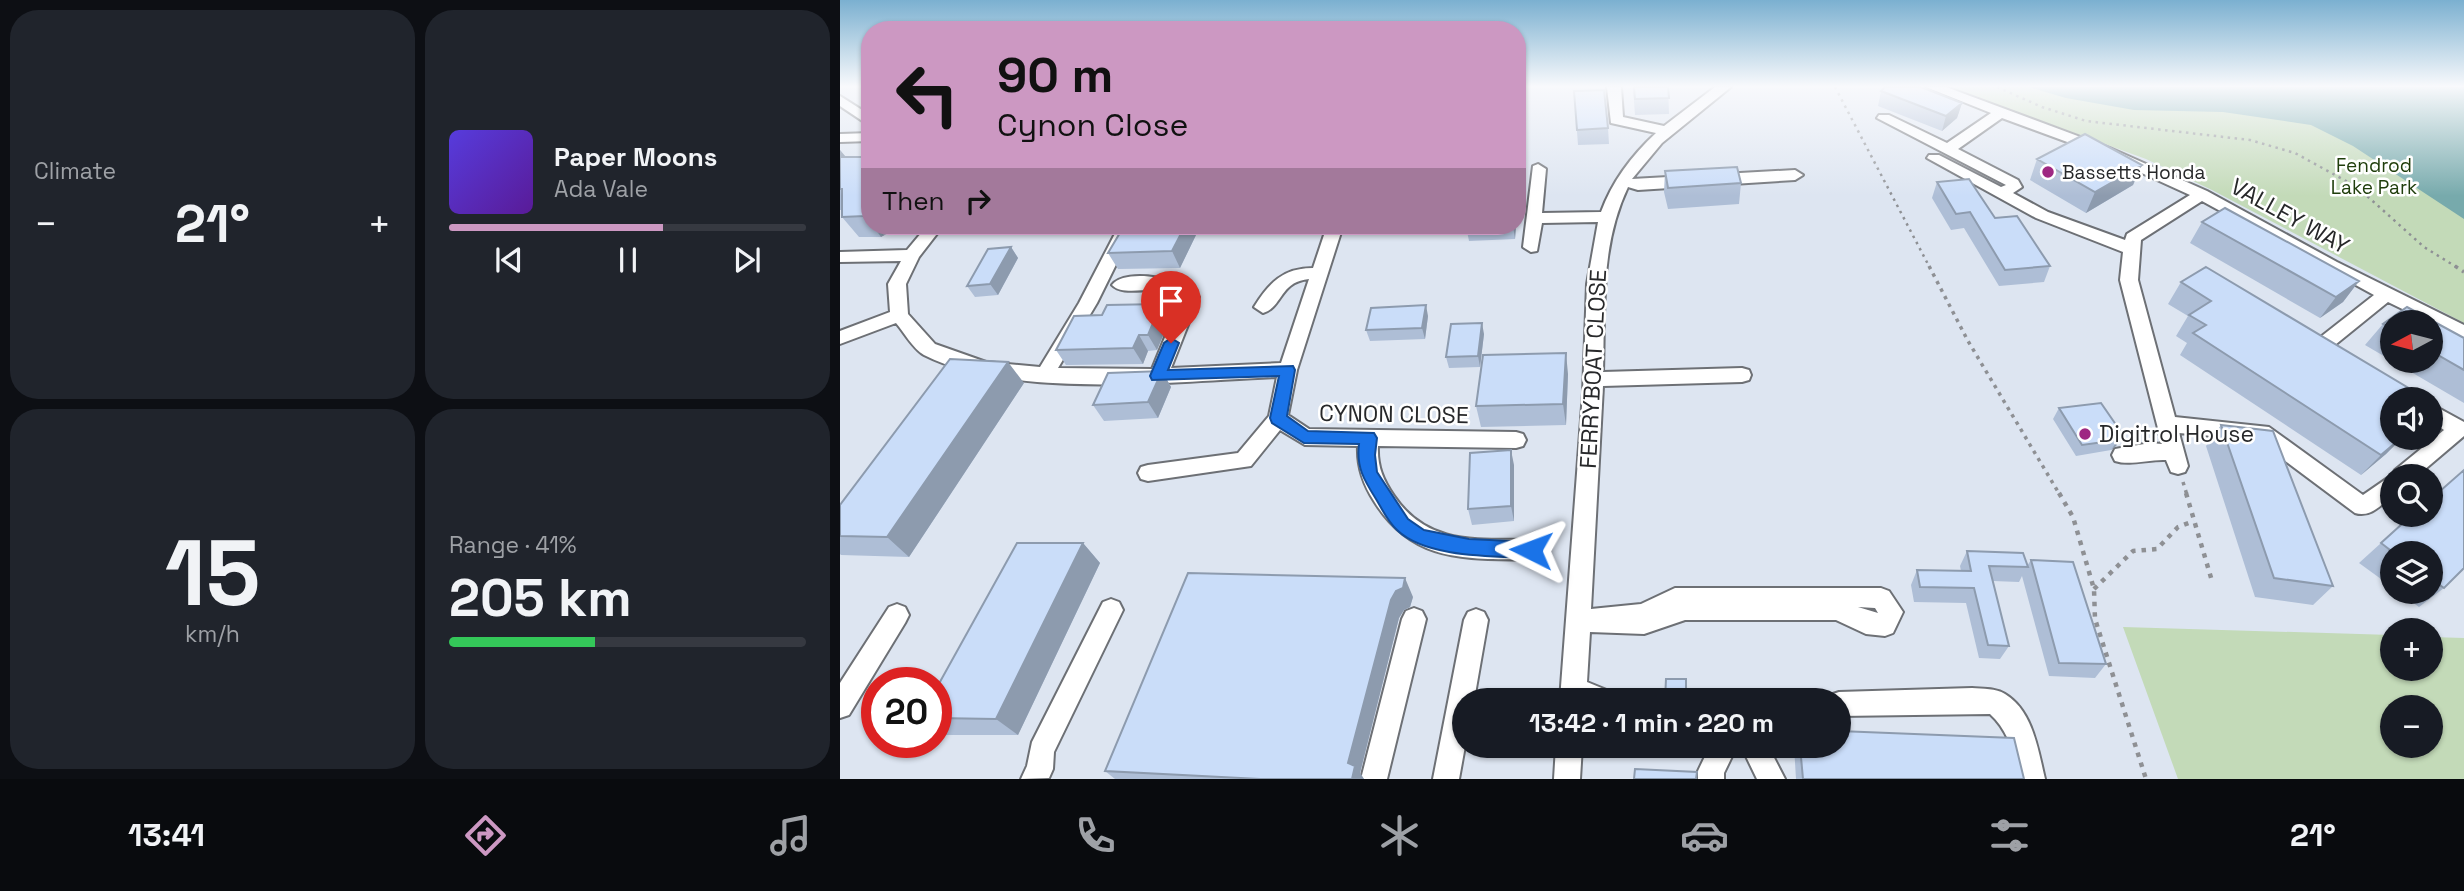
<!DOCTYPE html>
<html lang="en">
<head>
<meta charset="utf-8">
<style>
	body { margin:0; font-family:"Space Grotesk",sans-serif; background:#20242c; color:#f1f3f6; height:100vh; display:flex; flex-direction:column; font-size:26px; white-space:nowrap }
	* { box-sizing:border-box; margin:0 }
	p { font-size:23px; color:#9ea1a6 }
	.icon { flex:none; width:38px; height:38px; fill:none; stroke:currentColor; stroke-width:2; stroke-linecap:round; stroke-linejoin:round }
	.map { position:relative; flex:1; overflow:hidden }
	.panel { display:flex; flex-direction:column; gap:10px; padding:10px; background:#0d0f14; width:840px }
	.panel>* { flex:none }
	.guide { position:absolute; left:21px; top:21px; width:665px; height:214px; border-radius:28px; box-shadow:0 2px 5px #0004; background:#cc98c2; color:#111; overflow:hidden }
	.needle { width:46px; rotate:263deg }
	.buttons { position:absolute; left:1540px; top:310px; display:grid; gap:14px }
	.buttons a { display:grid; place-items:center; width:63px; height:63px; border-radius:50%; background:#171b24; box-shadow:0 2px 5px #0004; font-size:35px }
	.speed { position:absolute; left:21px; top:667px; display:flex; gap:14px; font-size:35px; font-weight:700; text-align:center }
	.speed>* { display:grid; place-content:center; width:91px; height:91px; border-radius:50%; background:#171b24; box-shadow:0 2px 5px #0004; line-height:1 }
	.speed .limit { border:10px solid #d22; background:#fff; color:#111 }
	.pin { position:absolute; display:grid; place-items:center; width:60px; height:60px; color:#fff; margin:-72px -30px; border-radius:50% 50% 50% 0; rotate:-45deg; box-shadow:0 0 7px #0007 }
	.pin .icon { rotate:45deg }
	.me { position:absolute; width:77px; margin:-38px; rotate:273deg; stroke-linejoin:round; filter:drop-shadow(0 0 5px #0008) }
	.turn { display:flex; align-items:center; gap:24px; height:147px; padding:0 21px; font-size:32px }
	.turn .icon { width:91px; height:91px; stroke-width:2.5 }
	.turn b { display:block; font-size:49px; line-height:60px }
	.then { display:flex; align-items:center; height:66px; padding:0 21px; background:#0003; gap:14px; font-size:26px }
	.big { font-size:52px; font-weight:800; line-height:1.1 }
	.panel .card { flex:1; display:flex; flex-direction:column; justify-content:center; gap:10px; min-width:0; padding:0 24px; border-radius:28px; background:#20242c }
	.panel .dial { align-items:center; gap:0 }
	.dial b { font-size:91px; line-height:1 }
	.song { display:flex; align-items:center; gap:21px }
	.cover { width:84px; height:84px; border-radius:10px; background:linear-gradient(135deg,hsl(250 70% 55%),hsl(270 70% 35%)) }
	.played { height:7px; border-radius:4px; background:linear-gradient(90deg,#cc98c2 60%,#363941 60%) }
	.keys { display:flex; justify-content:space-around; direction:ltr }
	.heat { display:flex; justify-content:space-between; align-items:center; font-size:38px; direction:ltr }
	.charge { height:10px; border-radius:5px; background:linear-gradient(90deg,#34c759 41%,#363941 0) }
	.panel .tiles { flex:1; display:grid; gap:10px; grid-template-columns:repeat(2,1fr) }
	.trip { position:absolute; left:612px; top:688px; width:399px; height:70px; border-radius:35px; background:#171b24; box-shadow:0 2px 5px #0004; font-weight:800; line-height:70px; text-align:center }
	.tabs { display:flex; height:112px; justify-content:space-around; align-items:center; background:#090b0e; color:#9ea1a6 }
	.tabs .icon { width:49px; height:49px }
	.tabs .active { color:#cc98c2 }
	.tabs b { font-size:32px; color:#f1f3f6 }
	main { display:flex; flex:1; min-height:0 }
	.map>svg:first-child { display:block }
</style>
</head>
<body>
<main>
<section class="panel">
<div class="tiles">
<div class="card"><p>Climate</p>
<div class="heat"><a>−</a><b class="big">21°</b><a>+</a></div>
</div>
<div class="card">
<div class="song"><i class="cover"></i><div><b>Paper Moons</b><p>Ada Vale</p></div></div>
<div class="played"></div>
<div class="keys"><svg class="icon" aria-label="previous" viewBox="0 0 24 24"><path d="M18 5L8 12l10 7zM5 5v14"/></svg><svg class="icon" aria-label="pause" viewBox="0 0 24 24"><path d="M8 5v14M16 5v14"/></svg><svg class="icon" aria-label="next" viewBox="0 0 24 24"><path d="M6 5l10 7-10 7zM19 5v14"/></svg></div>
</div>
<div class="card dial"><b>15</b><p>km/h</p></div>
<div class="card"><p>Range · 41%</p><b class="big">205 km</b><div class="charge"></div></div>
</div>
</section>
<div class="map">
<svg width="1624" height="779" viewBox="0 0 1624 779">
	<rect width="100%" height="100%" fill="#eff2f8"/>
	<path fill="#dde5f1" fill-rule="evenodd" d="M0,87h30v139h647v-139h512l435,132v560h-1624zM1552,322h39v38h-39zM1552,399h39v39h-39zM1552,476h39v38h-39zM1552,553h39v39h-39zM1552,630h39v38h-39zM37,682h59v60h-59zM625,700h374v46h-374zM1552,707h39v39h-39z"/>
	<path fill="#c3dab8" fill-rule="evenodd" d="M1108,87h516v236l-252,-133 -66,-31z
		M1283,627l269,8v33h39v-31l33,1v141h-286zM1552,707h39v39h-39z"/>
	<path fill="#77aaac" d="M1189,87h435v132l-111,-73 -42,-21 -88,-13 -89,-2 -68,-12z"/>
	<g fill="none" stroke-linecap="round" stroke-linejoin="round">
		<g stroke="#6d7075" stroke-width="4">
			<path id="minor" d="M767,87h14l2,30 41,9 51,-39h16l-69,56 -30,36 163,-9 8,5 -8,5 -157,10 -10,-3c-28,59 -23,121 -25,185l139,-4 7,2 2,5 -2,5 -7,2 -139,4 -12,223 50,-5 34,-16h206l8,3 14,21 -10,21 -8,3 -19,-2 -30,-14h-151l-41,14 -54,-2 -3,50 22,9 4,9h-53l23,-307 4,-109 11,-62 -56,1 -5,28 -6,1 -8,-5 10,-81 5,-2 8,5 -4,44 59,-1c11,-30 31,-57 55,-79l-45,-10zM1018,607l17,1 3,5z
				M1086,87h20l164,61 97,43 130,71 127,63v14l-76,-37 -58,47h-12l-3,-5 3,-5 56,-44 -172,-94 -61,39 -3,40 37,137 94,10 94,68 29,-20 3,-5 49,-40 -13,-9v-17l33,18v14l-47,40h-25v20c-11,9 -22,22 -37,17l-98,-73 -78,-7 9,33 -3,6 -7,2 -7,-2 -5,-12c-16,-1 -36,6 -51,1l-3,-6 3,-6 35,-6 12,1 -42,-164 3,-28 -87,-34 -109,-60 2,-3h10l62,32 5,-2 -129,-67 2,-3h10l58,28 44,-30zM1162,118l98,36 90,41 -63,39 -2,6 -77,-28 -35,-19 9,-6 -4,-7 -60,-31z
				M0,96l30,19v11l-30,-20z
				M30,133v8l-30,1v-8z
				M87,226h16l-24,31 -13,27 2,30 27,30 51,18 54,5 39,-64 40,-77h16l-38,77 -39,65 94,1 29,-71c-20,-17 -56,1 -69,-13 14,-18 75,-6 87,12l-28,71 110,-5 28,-84c-30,3 -26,28 -46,34l-9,-6c15,-24 29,-39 59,-39l14,-42h16l-46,144 -9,45 21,14 207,3 7,2 3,6 -3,6 -7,2 -138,-2c-1,20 5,34 16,50 34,50 83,43 137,44l8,3 3,7 -3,7 -8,3c-65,-2 -118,4 -157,-59 -11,-17 -17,-34 -16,-55l-53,-1 -25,-15 -29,36 -103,15 -7,-2 -3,-6 3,-6 7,-2 90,-12 31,-37 8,-39c-100,4 -264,23 -353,-22 -11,-6 -20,-23 -28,-32l-56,21v-13l50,-19 -2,-28 13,-23 -61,1v-10l67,-2z
				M271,599l8,3 4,8 -69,142 -1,17 -4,9 -28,1 6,-13 5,-24 71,-140z
				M57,604l8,3 4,8 -4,8 -56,92 -9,3v-35l49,-76z
				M574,608l8,3 4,8 -39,160h-26l41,-160 4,-8z
				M636,609l8,3 4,8 -14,80h-9v46l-6,33h-26l31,-159 4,-8z
				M1132,688c11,1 24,0 33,6 28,17 33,56 40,85h-26c-6,-25 -9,-47 -29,-65l-151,2v-16h-11l2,-5 9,-3z
				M716,746h26l-2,33h-26z
				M870,746h27l-13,27v6h-26v-8z
				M901,746h27l17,33h-28z"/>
		</g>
		<path stroke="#8e9094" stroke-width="2.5" stroke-dasharray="2.5 4.5" stroke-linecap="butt" d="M995,87l95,181
			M1157,87l45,20 44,14 164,19 45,13 62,34 67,60 34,21"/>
		<path stroke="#8e9094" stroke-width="3.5" stroke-dasharray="3.5 5" stroke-linecap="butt" d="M1089,266l39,75 92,154
			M1615,266l9,6
			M1343,482l4,13"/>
		<path stroke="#8e9094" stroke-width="4.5" stroke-dasharray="4.5 6" stroke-linecap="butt" d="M1219,493l14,24 21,72 1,30 51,160
			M1346,493l26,88
			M1254,589l39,-38 24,-2 21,-22 16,-6"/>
		<use href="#minor" fill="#fff" fill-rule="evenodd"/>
	</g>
	<path fill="#aebed6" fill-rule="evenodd" d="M23,87h7v6z
		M793,87h35l1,27 -34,1z
		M734,91l34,37 1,16 -31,1z
		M1041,91l81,12 -5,15 -15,13 -64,-25z
		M30,149v77h31l-20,11h-22l-17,-20v-7h-2v-60l5,6 -2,1h19z
		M1197,159l105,6 -9,20 -47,28 -56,-33z
		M825,171l76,12 -2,21 -71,5 -4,-17z
		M1097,182l58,36 55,48 -6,16 -45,4 -35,-58 -13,2 -19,-32z
		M1362,222l157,59 -16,21 -23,16 -130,-75z
		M626,226h50l-1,13 -46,2z
		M356,235l-16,33 -62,1 -10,-16z
		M171,247l7,11 -20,37 -23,2 -8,-11z
		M1341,282l211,117 10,39 -16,16 -25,21 -181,-120 7,-12 -11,-7 12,-20 -20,-12z
		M1567,307l57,31v65l-99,-58 18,-21zM1552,322h39v38h-39z
		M588,316l-3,23 -55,2 -4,-11z
		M330,319l-13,31 -9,1 -5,13 -77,1 -10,-15z
		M644,334l-4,33 -31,1 -3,-11z
		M322,371l9,16 -13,31 -54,3 -11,-16z
		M728,374l-2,51 -85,2 -5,-21z
		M184,383l-115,174 -68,-2 -1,-1v-49z
		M1219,408l64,27 -7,11 -5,4 -35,6 -23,-37z
		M1381,425l112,161 -20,19 -58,-8 -49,-151z
		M674,465v56l-42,4 -4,-16z
		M1624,470v98l-20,20 -25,19 -21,-15h33v-39h-39v34l-33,-24 54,-49h18v-15z
		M243,543l17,20 -82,172h-73l-9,-6v-40z
		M1127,551l60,15 4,-6 75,104 -11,14 -46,-2 -27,-100 -3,6 -26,-1 16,65 -9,13 -21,-1 -13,-55 -52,-1 -3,-17 6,-15 44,1 -1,-5z
		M573,597l-3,10 -6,3 -5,8 -39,155 4,6h-249l-10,-8z
		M954,746h45l185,33h-228z"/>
	<path fill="#8d9bae" d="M1122,103l-5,15 -15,13 4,-15z
		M0,150l5,6 -5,5z
		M1302,165l-9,20 -47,28 9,-21z
		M30,214v8l-5,-6z
		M33,226h28l-20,11z
		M345,226h6l5,9 -16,33 -8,-17z
		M673,226h3l-1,13z
		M171,247l7,11 -20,37 -8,-11z
		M1519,281l-16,21 -23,16 16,-21z
		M321,304l9,15 -13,31 -9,-15z
		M586,305l2,11 -3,23 -3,-11z
		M642,323l2,11 -4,33 -2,-11z
		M299,335l9,16 -5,13 -10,-16z
		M726,353l2,21 -2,51 -3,-21z
		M168,362l16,21 -115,174 -22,-20z
		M322,371l9,16 -13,31 -10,-16z
		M1283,435l-7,11 -5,4 7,-10z
		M1562,438l-16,16 -25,21 20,-20z
		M671,450l3,15v56l-3,-15z
		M243,543l17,20 -82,172 -22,-16z
		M565,578l8,19 -3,10 -6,3 -5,8 -39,155 4,6h-12l-4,-16 43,-163 5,-9z"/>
	<path fill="#caddf9" stroke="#8d9bae" stroke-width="2" d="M794,87h34l1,11 -34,1z
		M1045,87h36l41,16 -16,13 -65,-25z
		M764,90l4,38 -31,2 -3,-39z
		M1245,134l57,31 -47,27 -58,-33z
		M30,149v65l-5,2 -23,1v-28h-2v-32h22z
		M897,167l4,16 -73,5 -3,-17z
		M1129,179l26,39 22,-2 33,50 -45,4 -35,-58 -14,2 -19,-32z
		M1385,208l134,73 -23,16 -134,-75z
		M284,226h61l-13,25 -64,2z
		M171,247l-21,37 -23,2 21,-37z
		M1366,267l221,132h-35v39h9l-20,17 -188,-122 13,-8 -17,-10 22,-14 -30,-19z
		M321,304l-13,31h-9l-6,13 -77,2 18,-34 28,-1 5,-10z
		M586,305l-4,23 -56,2 5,-22z
		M1567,307l57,31v32l-33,-19v-29h-39v7l-9,-5z
		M642,323l-4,33 -32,1 5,-33z
		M726,353l-3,51 -87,2 7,-51z
		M110,359l58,3 -121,175 -47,-1v-31z
		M322,371l-14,31 -55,3 15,-32z
		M1261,403l22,32 -5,5 -36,5 -23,-37z
		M1381,425l52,6 60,155 -59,-8z
		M671,450v56l-43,3 2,-56z
		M1624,470v98l-20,20 -13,-9v-26h-37l-13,-10 32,-29h18v-15z
		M177,543h66l-87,176 -60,-1v-29z
		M1127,551l56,2 5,14 -39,-1 20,80 -21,-1 -14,-57 -54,-1 -3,-17 54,1z
		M1191,560l42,2 33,102 -47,-1z
		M348,573l217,5 -2,10 -7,3 -5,9 -43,163 7,3 -3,13h-92l-155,-8z
		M826,679h20v21h-21z
		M999,731l175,7 10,41h-221l-3,-33h39z
		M795,769l62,3 -1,7h-62z"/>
	<linearGradient id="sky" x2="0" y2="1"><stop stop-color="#7bb0d0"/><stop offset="0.44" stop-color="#f8f9fc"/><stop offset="1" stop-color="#f8f9fc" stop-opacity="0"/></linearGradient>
	<rect width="1624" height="196" fill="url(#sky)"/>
	<path fill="#1a73e8" stroke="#114b97" stroke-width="2" d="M331,338l8,5 -11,27 125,-4 2,4 -8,46 21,15 66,2 3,5 -2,17 2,17 31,47 16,11 45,9 62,3 7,2 2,6 -2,6 -7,2c-38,-2 -105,0 -134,-28 -9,-8 -15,-21 -21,-31 -12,-19 -20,-32 -17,-55l-55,-1 -32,-20 -2,-5 9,-42 -127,4 -2,-4 14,-33z"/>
	<g fill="#9e2882" stroke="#fff" stroke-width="2.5">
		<circle cx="1208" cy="172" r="7"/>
		<circle cx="1245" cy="434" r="7"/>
	</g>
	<g text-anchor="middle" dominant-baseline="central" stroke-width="5" stroke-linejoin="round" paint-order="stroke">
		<g font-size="19" fill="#203e0c" stroke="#fff">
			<text x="1534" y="165">Fendrod<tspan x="1534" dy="22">Lake Park</tspan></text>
		</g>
		<g font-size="19" fill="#27282a" stroke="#fff" text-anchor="start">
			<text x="1222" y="172">Bassetts Honda</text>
		</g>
		<g font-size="23" fill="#27282a" stroke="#fff">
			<text transform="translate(1450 216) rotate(29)">VALLEY WAY</text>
			<text transform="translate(753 369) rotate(-87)">FERRYBOAT CLOSE</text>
			<text transform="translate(554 414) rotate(1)">CYNON CLOSE</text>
		</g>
		<g font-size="23" fill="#27282a" stroke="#fff" text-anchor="start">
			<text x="1259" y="434">Digitrol House</text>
		</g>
	</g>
</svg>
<div class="buttons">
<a><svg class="needle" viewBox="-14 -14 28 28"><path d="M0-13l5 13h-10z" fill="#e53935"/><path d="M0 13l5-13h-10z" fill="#9ea1a6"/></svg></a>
<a><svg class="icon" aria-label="sound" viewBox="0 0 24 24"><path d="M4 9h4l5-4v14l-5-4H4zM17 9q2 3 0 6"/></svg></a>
<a><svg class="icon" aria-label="search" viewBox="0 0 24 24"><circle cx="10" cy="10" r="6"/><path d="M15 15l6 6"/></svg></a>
<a><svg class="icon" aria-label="layers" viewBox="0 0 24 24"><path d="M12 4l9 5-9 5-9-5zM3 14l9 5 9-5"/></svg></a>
<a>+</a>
<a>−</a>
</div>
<div class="speed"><div class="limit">20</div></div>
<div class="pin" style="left:331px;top:343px;background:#d93025"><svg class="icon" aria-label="arrive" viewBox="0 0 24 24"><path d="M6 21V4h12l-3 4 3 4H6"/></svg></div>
<svg class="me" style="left:691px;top:550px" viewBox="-20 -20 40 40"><path d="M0-17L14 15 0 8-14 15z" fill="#1a73e8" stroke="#fff" stroke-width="4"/></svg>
<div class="trip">13:42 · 1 min · 220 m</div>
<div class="guide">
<div class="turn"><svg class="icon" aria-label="left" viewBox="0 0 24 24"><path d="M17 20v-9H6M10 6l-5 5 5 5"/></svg><div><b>90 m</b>Cynon Close</div></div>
<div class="then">Then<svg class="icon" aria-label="right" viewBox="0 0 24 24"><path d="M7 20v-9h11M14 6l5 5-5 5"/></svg></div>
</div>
</div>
</main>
<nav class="tabs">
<b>13:41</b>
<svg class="icon active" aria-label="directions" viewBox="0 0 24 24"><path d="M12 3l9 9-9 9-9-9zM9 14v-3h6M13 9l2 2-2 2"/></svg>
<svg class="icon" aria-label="music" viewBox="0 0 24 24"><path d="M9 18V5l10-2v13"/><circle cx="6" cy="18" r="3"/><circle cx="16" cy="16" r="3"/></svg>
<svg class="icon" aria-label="phone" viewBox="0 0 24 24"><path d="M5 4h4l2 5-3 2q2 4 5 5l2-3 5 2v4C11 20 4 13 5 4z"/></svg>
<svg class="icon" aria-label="climate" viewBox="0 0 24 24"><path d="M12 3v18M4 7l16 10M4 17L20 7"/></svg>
<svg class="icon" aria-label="car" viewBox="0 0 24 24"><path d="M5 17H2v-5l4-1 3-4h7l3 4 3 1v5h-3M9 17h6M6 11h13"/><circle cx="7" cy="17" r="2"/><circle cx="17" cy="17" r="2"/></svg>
<svg class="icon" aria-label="filters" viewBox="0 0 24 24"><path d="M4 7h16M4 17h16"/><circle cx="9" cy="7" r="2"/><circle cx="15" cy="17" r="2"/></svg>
<b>21°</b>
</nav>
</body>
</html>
